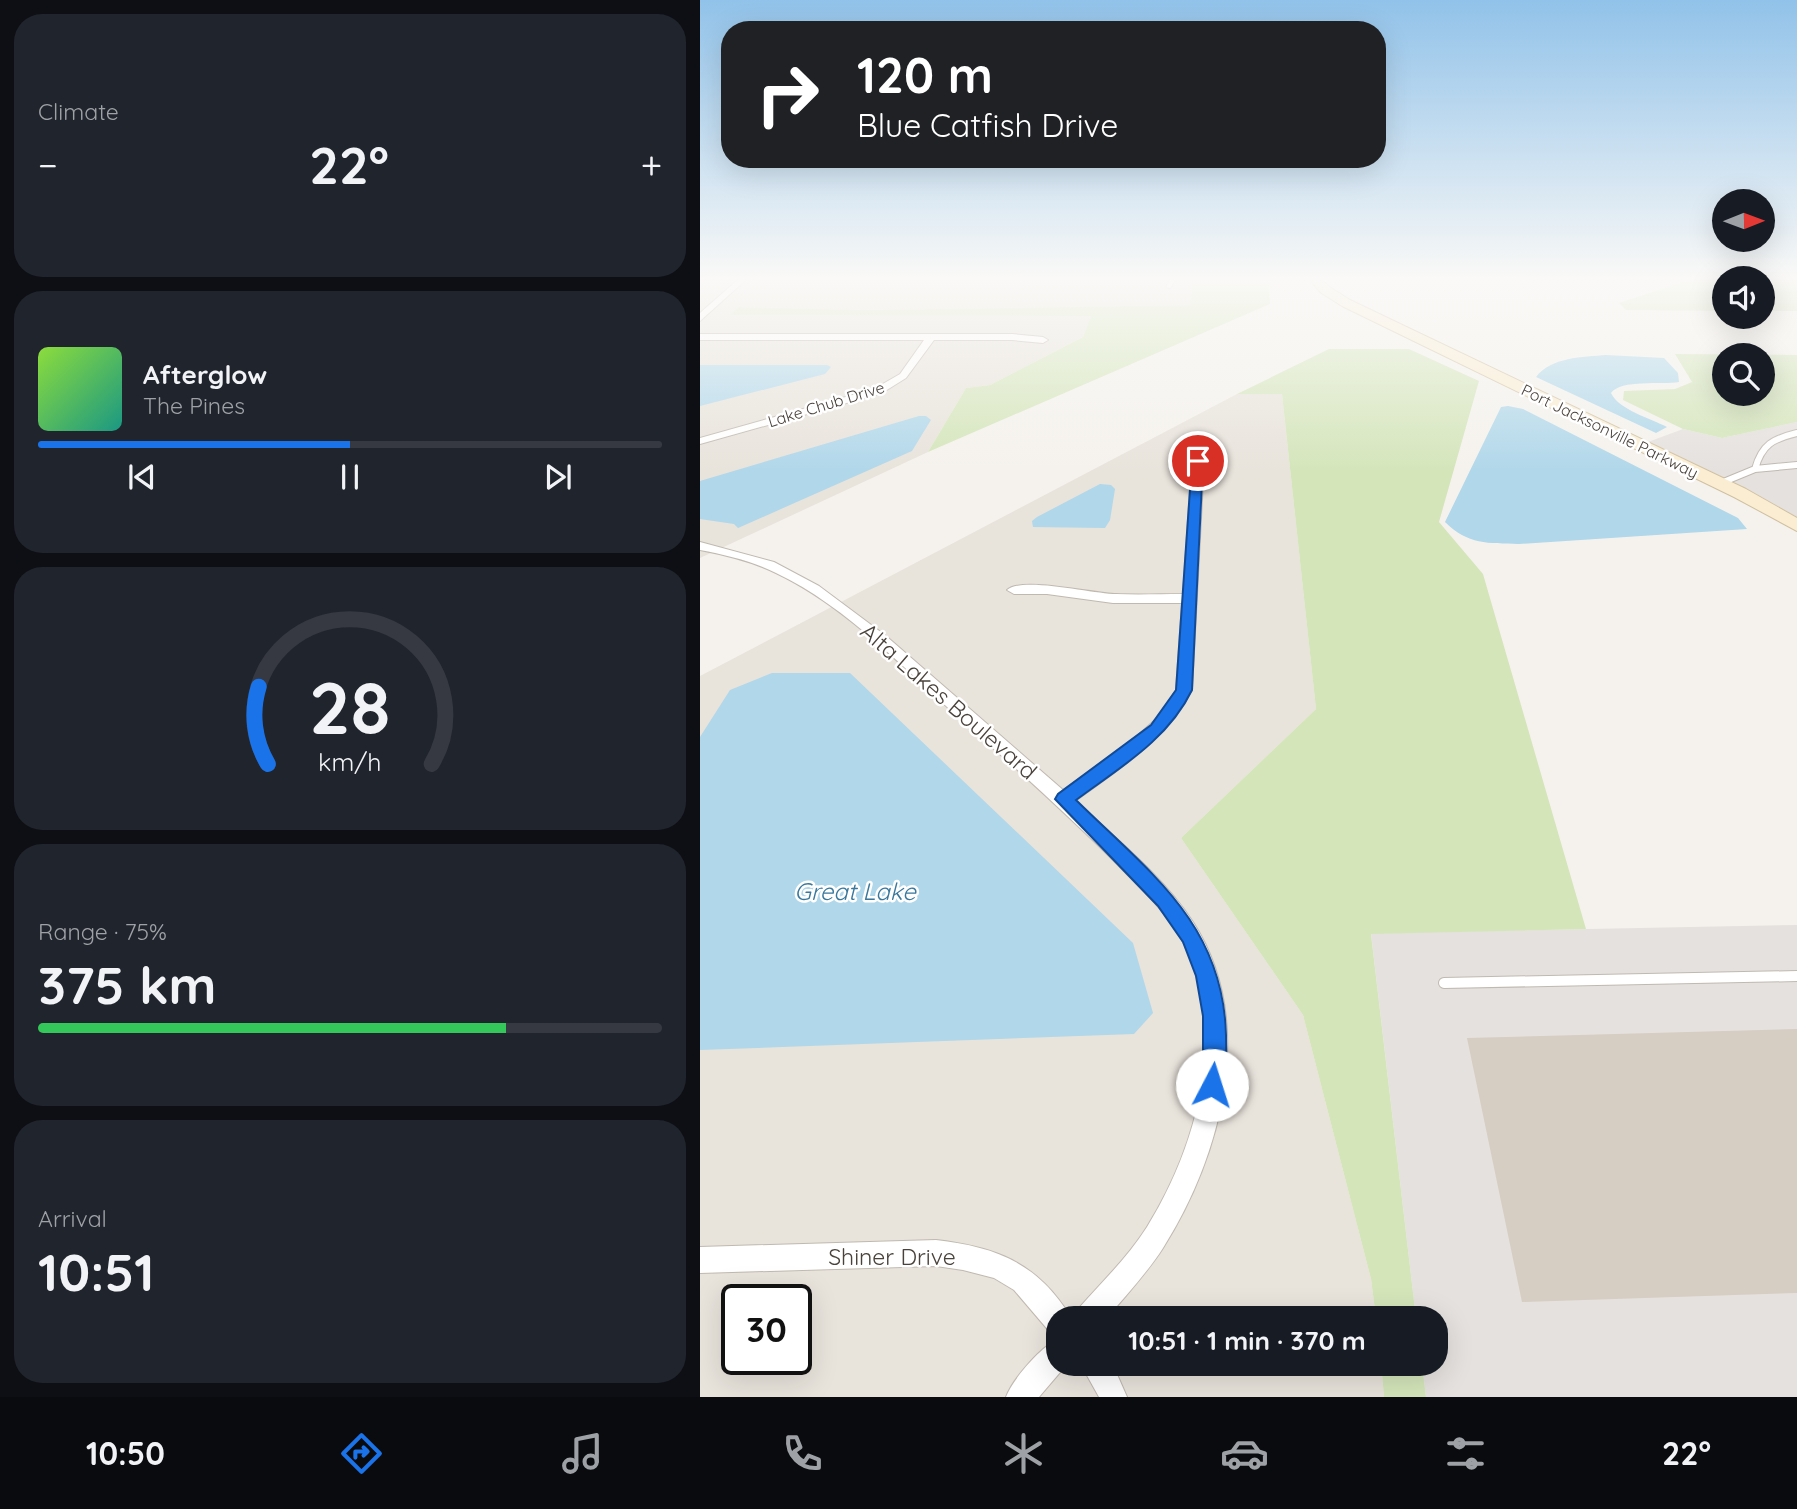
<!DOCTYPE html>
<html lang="en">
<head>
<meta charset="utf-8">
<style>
	body { margin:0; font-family:Quicksand,sans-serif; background:#20242c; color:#f1f3f6; height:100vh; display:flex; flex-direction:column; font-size:26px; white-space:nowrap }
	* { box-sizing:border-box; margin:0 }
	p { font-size:23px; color:#9ea1a6 }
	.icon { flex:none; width:38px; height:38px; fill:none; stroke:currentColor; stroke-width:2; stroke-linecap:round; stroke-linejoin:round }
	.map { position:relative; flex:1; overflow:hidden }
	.details { display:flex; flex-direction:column; gap:14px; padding:14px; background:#0d0f14; width:700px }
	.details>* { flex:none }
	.guide { position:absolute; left:21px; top:21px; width:665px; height:147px; border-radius:28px; box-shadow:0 7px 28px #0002; background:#202124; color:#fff; overflow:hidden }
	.needle { width:46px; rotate:89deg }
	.controls { position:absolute; left:1012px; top:189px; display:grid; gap:14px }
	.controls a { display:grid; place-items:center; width:63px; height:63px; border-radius:50%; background:#171b24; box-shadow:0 7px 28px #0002; font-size:35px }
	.speed { position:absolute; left:21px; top:1284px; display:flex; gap:14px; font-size:35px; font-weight:700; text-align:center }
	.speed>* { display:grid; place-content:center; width:91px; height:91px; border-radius:50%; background:#171b24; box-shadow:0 7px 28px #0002; line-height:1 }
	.speed .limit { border:4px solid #111; border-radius:10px; background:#fff; color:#111 }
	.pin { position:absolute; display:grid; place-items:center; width:60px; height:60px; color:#fff; margin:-30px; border:4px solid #fff; border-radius:50%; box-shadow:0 2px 7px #0007 }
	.me { position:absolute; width:77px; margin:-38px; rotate:5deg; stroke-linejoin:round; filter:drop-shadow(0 0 5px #0008) }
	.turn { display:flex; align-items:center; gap:24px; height:147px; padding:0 21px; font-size:32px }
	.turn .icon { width:91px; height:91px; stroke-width:2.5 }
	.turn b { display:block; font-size:49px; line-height:60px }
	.big { font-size:52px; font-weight:700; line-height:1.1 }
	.details .card { flex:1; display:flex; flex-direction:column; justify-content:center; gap:10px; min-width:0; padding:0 24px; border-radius:28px; background:#20242c }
	.details .dial { align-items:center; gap:0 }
	.dial svg { height:182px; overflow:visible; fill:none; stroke:#363941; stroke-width:7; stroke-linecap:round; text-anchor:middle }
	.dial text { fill:#f1f3f6; stroke:none }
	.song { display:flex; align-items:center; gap:21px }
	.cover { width:84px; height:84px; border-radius:10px; background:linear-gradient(135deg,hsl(90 70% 55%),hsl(170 70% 35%)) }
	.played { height:7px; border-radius:4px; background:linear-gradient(90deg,#1a73e8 50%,#363941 50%) }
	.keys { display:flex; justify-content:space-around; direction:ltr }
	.heat { display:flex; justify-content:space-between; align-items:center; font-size:38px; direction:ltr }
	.charge { height:10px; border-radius:5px; background:linear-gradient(90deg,#34c759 75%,#363941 0) }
	.trip { position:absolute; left:346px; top:1306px; width:402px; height:70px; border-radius:28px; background:#171b24; box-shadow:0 7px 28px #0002; font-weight:700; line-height:70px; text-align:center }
	.tab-bar { display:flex; height:112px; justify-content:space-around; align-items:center; background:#090b0e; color:#9ea1a6 }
	.tab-bar .icon { width:49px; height:49px }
	.tab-bar .on { color:#1a73e8 }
	.tab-bar b { font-size:32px; color:#f1f3f6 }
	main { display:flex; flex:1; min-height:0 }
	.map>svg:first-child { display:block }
</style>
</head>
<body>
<main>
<section class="details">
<div class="card"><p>Climate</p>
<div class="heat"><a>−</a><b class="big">22°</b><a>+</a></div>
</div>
<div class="card">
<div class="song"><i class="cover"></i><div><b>Afterglow</b><p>The Pines</p></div></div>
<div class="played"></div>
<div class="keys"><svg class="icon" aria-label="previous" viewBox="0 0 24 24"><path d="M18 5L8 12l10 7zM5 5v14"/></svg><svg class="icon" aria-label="pause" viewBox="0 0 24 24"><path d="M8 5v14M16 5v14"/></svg><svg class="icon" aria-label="next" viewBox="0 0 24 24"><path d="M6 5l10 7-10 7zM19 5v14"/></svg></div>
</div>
<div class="card dial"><svg viewBox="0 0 100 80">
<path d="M14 69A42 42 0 1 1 86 69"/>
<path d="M14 69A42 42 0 0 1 10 35" stroke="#1a73e8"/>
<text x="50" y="56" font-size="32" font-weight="700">28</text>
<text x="50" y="72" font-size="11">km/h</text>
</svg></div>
<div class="card"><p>Range · 75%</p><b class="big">375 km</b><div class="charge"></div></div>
<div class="card"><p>Arrival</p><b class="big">10:51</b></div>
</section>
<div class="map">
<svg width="1097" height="1397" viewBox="0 0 1097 1397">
	<rect width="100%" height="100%" fill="#f5f2ed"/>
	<path fill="#e8e3db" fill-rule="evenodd" d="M0,277h578l-9,7 -77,1 -1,20 -326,5 -127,-3 -7,8h361l-9,22 -93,48 -24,3 -38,64 -228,106z
		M537,394h45l34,315 -135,129 122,177 68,264 5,39h-317v45h322l3,34h-684v-721zM37,1300h59v60h-59z"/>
	<path fill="#e5e1de" d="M1097,422v95l-55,-31 -94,-44 35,-13 39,9z
		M1097,925v472h-371l-4,-34h15v-45h-21l-45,-385z"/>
	<path fill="#d4e5ba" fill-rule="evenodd" d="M1013,277h84v34h-35v-33h-38v33l-98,-1 -7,-7 67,-22z
		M569,284l1,20 -342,148 38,-64 24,-3 93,-48 8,-21 -361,-1 8,-8 127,3 325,-5 2,-20z
		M629,349h80l70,32 -40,141 44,52 103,355 -215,5 45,384h-40l-5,-39 -68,-264 -122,-177 135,-129 -34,-315h-45z
		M975,354l122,1v67l-75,16 -39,-9 -60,-29 1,-9 51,-2 17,-7zM1024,355h38v39h-38z
		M681,1363h41l4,34h-42z"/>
	<path fill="#b0d7ea" d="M906,355l58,3 14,15 1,9c-17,3 -58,-3 -68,11 8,17 39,25 56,34l-11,6 -120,-56c15,-20 47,-20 70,-22z
		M0,365h127l4,2 -6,7 -125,32z
		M808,406l15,3 215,109 9,11 -228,15c-31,-1 -51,1 -74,-22l56,-115z
		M219,416h7l5,4 -19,31 -174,77 -4,-4 -34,-5v-38z
		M400,484l11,1 4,4 -5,31 -5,8 -72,-1 -1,-6 5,-4z
		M72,673h78l283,270 20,70 -19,21 -434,16v-313l30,-47z"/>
	<path fill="#d6cdc3" d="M1097,1029v264l-275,9 -55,-264z"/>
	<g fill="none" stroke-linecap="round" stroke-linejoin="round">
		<g stroke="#c0b9b0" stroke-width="6">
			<path id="lane-far2" d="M469,286l5,-9"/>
		</g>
		<g stroke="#c0b9b0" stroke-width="8">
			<path id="lane-far1" d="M1055,469l42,-4
				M1021,483l34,-14c7,-25 18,-30 42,-36"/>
		</g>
		<g stroke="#c0b9b0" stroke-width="12">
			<path id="lane" d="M744,983l353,-7"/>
		</g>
		<g stroke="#c0b9b0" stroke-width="2">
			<path id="street" d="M41,277h8l-49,44v-8z
				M0,334h312l31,3 5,3 -5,3 -31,-3h-78l-28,38 -24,15 -182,51v-6l174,-49 26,-15 24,-34h-224z
				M492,445l4,1 8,15 -12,229c-29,52 -70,77 -117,111 40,37 88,75 118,121 64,99 29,233 -30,326 -16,25 -37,47 -56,70h-31l3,-10c23,-26 49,-51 68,-81 50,-81 83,-197 35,-287 -16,-29 -42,-52 -65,-76 -49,-49 -100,-95 -151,-140 -59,-52 -118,-117 -190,-151 -24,-12 -50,-18 -76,-23v-8l74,20 45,24 67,50 177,154 62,-43 31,-28 12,-16 8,-13 6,-87h-69l-66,-9h-33l-7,-4c15,-14 87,4 109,4 22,1 45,0 67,0l9,-133 -6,-13z
				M236,1240c51,6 91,18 123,60 4,6 9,11 12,18h-12v17l-10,-4 -35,-41 -20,-12 -31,-8 -27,-4 -236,7v-26z
				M359,1339v24h9l-29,34h-33c7,-18 35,-51 53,-58z
				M380,1363h32l15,34h-28z"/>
		</g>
		<g stroke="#d0c0a1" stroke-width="2">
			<path id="secondary" d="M608,277h11l9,9 22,14 396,189 51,29v13l-63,-34 -392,-191 -22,-14z"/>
		</g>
		<use href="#lane-far2" stroke="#fff" stroke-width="4.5"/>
		<use href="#lane-far1" stroke="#fff" stroke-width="6"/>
		<use href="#lane" stroke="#fff" stroke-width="10"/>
		<use href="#street" fill="#fff" fill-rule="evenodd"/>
		<use href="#secondary" fill="#faedd2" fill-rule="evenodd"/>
	</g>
	<linearGradient id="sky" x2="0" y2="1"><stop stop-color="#91c2e9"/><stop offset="0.59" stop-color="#faf9f7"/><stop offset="1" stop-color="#faf9f7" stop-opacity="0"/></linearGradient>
	<rect width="1097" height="472" fill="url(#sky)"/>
	<path fill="#1a73e8" stroke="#114b97" stroke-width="2" d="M498,457l5,4 -11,229c-24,50 -73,78 -116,110 73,72 147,123 150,235 0,20 2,40 -6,58l-8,4 -8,-4 -4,-8 3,-18v-51l-7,-40 -13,-34 -25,-36 -103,-107 3,-5 93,-69 25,-35 16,-229z"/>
	<g text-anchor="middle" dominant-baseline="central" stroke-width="5" stroke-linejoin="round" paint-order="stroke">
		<g font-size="16" fill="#49423b" stroke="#fff">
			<text transform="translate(126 404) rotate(-17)">Lake Chub Drive</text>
			<text transform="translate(910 431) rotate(26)">Port Jacksonville Parkway</text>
		</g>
		<g font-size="23" fill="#49423b" stroke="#fff">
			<text transform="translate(249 701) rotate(41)">Alta Lakes Boulevard</text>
			<text x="192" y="1256">Shiner Drive</text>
		</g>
		<g font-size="24" font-style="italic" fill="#39789c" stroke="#fff">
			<text x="155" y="891">Great Lake</text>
		</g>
	</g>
</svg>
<div class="controls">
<a><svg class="needle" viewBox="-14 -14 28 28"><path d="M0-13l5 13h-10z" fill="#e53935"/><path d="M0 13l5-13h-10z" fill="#9ea1a6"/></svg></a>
<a><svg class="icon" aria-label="sound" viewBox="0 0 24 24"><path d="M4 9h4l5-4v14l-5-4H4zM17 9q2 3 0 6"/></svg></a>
<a><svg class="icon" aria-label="search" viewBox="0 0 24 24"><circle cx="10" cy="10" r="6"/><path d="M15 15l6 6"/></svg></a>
</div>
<div class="speed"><div class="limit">30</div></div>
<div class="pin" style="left:498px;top:461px;background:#d93025"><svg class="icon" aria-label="arrive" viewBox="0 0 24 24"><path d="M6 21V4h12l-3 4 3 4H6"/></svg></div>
<svg class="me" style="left:512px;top:1085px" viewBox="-20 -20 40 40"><circle r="19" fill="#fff"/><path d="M0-13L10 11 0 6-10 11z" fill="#1a73e8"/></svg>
<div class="trip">10:51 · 1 min · 370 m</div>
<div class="guide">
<div class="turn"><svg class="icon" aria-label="right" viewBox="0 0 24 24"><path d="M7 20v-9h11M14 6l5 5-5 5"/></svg><div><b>120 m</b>Blue Catfish Drive</div></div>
</div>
</div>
</main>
<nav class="tab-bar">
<b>10:50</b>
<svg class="icon on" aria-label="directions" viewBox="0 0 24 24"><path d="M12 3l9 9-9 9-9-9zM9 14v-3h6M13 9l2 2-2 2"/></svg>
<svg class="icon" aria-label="music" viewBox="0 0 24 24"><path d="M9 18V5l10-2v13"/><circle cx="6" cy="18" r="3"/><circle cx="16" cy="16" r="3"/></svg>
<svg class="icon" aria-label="phone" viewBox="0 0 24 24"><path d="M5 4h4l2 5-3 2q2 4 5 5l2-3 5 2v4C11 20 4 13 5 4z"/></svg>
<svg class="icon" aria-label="climate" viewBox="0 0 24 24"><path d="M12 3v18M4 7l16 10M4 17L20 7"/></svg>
<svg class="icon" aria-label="car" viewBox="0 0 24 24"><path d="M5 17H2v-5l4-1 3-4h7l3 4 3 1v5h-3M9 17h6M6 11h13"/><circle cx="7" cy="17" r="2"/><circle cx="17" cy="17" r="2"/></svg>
<svg class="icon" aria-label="filters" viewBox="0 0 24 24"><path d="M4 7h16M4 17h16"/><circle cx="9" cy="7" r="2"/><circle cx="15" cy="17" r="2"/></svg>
<b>22°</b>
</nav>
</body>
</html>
